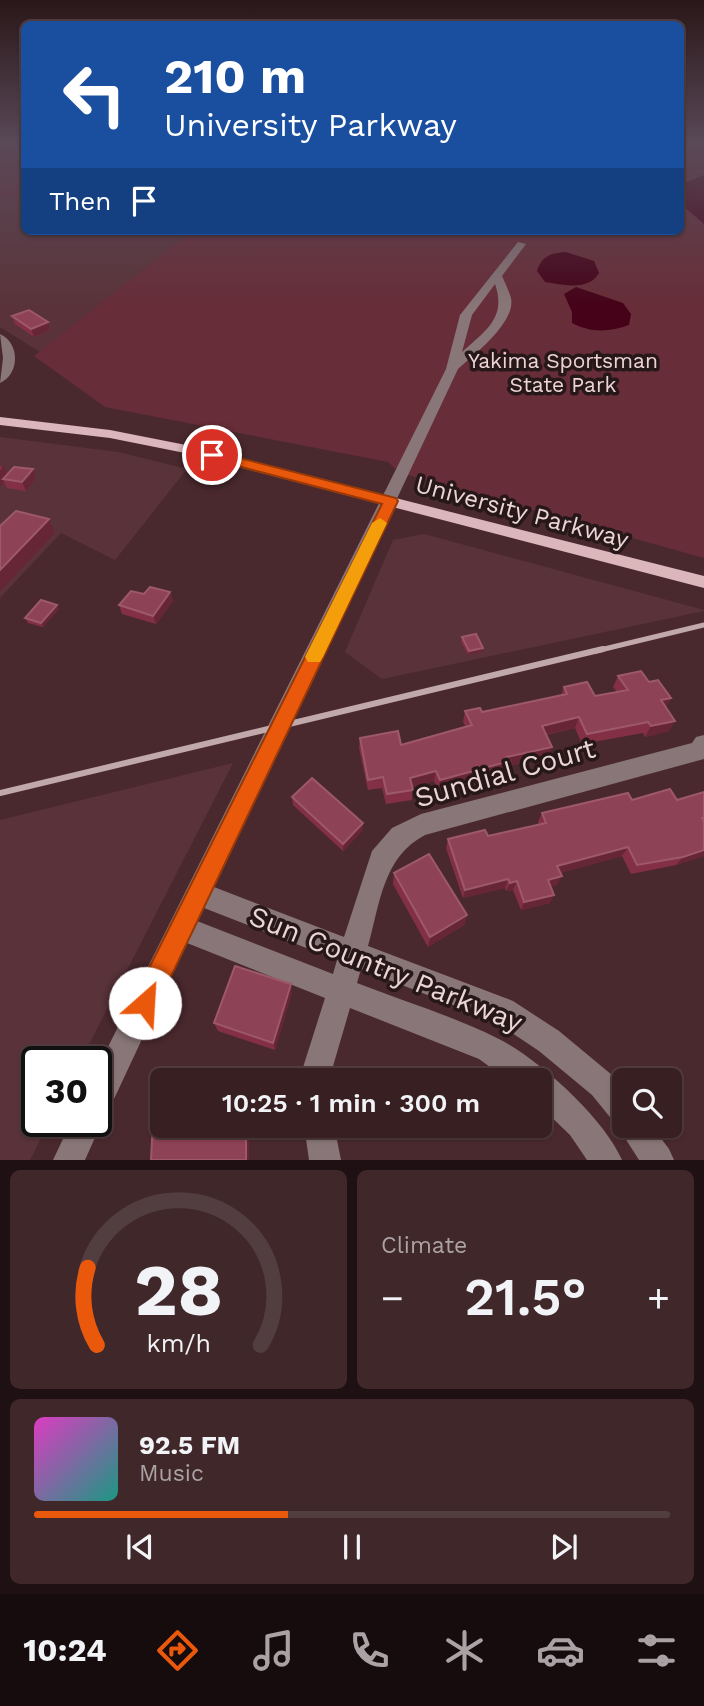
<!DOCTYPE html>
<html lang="en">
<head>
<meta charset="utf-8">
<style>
	body { margin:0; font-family:"Work Sans",sans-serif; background:#3f272a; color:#f1f3f6; height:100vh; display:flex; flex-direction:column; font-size:26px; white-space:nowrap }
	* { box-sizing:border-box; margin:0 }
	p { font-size:23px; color:#aba2a5 }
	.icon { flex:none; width:38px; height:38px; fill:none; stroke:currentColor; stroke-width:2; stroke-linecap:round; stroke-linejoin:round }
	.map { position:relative; height:1160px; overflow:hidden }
	.drawer { display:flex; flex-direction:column; gap:10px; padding:10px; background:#1f1113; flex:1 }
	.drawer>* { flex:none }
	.top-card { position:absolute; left:21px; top:21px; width:663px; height:214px; border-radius:10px; box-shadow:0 2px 5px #0004,0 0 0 2px #523d40; background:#1a4fa0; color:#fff; overflow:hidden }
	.tools { position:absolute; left:612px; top:1068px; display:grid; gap:14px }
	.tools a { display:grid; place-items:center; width:70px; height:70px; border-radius:10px; background:#381f22; box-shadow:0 2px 5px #0004,0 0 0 2px #523d40; font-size:35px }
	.speed { position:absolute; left:21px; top:1046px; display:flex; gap:14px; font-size:35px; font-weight:700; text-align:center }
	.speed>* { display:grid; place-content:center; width:91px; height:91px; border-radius:50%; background:#381f22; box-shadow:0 2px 5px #0004,0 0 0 2px #523d40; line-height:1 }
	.speed .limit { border:4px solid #111; border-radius:10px; background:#fff; color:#111 }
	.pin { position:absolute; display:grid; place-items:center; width:60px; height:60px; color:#fff; margin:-30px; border:4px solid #fff; border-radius:50%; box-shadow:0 2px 7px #0007 }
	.me { position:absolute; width:77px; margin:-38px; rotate:26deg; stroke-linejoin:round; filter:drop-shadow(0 0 5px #0008) }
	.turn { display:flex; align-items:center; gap:24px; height:147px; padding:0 28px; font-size:32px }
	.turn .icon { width:91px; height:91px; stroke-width:2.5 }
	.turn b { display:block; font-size:49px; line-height:60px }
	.then { display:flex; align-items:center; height:66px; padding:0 28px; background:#0003; gap:14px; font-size:26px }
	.big { font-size:52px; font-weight:600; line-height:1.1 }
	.drawer .card { flex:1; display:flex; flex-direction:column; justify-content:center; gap:10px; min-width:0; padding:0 24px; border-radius:10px; background:#3f272a }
	.drawer .dial { align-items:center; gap:0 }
	.dial svg { height:182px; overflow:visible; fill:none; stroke:#523d40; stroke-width:7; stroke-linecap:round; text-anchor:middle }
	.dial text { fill:#f1f3f6; stroke:none }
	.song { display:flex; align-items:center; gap:21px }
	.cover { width:84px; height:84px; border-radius:10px; background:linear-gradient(135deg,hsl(310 70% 55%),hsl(170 70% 35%)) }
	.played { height:7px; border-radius:4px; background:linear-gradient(90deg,#ea580c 40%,#523d40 40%) }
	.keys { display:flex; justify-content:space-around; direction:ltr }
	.heat { display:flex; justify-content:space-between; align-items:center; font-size:38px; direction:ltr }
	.drawer .tiles { flex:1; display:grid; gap:10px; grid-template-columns:1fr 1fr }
	.card:last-child { grid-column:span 2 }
	.trip { position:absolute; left:150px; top:1068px; width:402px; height:70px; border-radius:10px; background:#381f22; box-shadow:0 2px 5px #0004,0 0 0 2px #523d40; font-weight:600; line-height:70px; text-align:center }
	.tabs { display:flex; height:112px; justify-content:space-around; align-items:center; background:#160c0e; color:#aba2a5 }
	.tabs .icon { width:49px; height:49px }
	.tabs .on { color:#ea580c }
	.tabs b { font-size:32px; color:#f1f3f6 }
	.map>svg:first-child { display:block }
</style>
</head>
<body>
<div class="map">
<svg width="704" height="1160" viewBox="0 0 704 1160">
	<rect width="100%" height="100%" fill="#4a292e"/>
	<path fill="#5a333a" d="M0,196l24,3v32h168l-152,121 -40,-25z
		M0,437l118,15 69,17 -72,91 -54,-27 -61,65z
		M424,534l280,76v1l-322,68 -37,-27 48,-112z
		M233,763l-153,299h-43v60h12l-19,38h-30v-340z"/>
	<path fill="#672d38" d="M0,144h24v55l-24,-3z
		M681,144h23v414l-304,-85 -12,-11 -283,-55 -71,-51 158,-125h489z"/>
	<path fill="#450218" d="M704,175v49l-23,-20v-20z
		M566,252l28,9 5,12c-10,18 -36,12 -54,9l-8,-11c5,-15 13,-18 29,-19z
		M576,287l47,16 8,11 -2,11c-19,7 -39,8 -57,-2v-11l-8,-18z"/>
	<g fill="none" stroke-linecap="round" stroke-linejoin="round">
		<path fill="#887678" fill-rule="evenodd" d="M518,242l8,2 -24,32c3,7 7,15 9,22 5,24 -36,56 -53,71l-244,518 130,50 28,-86 20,-23 29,-14 271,-71 4,-6 8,-2v24l-279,76c-42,22 -45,68 -57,111l145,55 46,30 53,44 13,15v35h26l18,24 5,11h-35l-21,-33 -26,-32 -53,-44 -45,-30 -133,-52 -4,14c46,18 96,33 140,55 41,20 107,80 125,122h-35l-17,-25 -29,-28v-27h-33l-29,-21 -129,-51 -21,72h-30l26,-82 -138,-55 -80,171 -7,2 2,6 -17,38h-32l18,-38h25v-51l350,-702 14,-54zM495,284c12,34 -10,47 -33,68l10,-37zM204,908l133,52 -4,14 -136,-53z
			M0,334c20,9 20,40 0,49l3,-25z
			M304,1125h30l7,35h-32z"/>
		<path fill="#dbb7bc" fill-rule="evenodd" d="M0,417l110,13 76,15 518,131v12l-519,-135 -75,-15 -110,-13z"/>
		<path stroke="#c1a8ab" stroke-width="5" d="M596,651l108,-26"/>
		<path stroke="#c1a8ab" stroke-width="6" d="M0,793l603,-144"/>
	</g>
	<path fill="#833045" d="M12,316l36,6 2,8 -16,7 -19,-13z
		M0,465l8,9 28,4 -10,13 -19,-3 -3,-6 -4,5z
		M170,592l3,9 -17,23 -34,-10 -3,-9 25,-11z
		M57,605l2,4 -16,18 -15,-4 -3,-5z
		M462,637l20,15 -14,3 -7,-13z
		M618,676l31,6 22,16 -5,9 3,24 -24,6 -2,-4 -61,11 -7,-16 -29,7 2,22 -40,9 -1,6 -69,18 -4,-9 -22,6v13l-26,4 -4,-16 -14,2 -9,-42 1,-10 41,7 65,-18 -3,-5 2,-11 17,1 79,-17 3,-8 31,9 22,-4 -4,-5z
		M704,792v64l-28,9 -45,9 -9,-18 -62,17 -3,12 -6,1 -1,17 -29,7 -8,-20 -7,1 -1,-3 -42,10 -17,-50 2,-9 40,-3 51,-11 -1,-3 4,-9 90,-13h45z
		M292,797l71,26 -1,8 -19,20 -50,-46z
		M394,873l73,42 -3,10 -36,22 -35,-63z
		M292,992l-17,58 -57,-19 -4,-8z"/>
	<path fill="#672635" d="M48,322l2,8 -16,7 -3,-8z
		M4,466l5,10 -6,3 1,3 -4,5v-16z
		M33,469l3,9 -10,13 -4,-9z
		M49,519l6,14 -55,58v-21z
		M170,592l3,9 -17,23 -3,-8z
		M57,605l2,4 -16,18 -2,-4z
		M483,648l-1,4 -14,3 1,-4z
		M671,698l-6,11 -4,-9z
		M579,717l-4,11 -37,8 4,-10z
		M675,721l-6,10 -24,6 6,-11z
		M552,747l-4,10 -40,9 -1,6 -69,18 2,-10 67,-23z
		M436,771l-2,10 -25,7 1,-10z
		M363,823l-1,8 -19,20v-7z
		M628,847l-6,9 -69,19 4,-9z
		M704,850v6l-28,9 7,-8z
		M562,876l-5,9 -13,3 4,-8z
		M508,879l-3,9 -42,10 2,-8z
		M517,881l-4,9 -7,1 4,-8z
		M554,895l-4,8 -29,7 3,-8z
		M467,915l-3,10 -36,22 2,-10z
		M291,984l1,8 -17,58 -2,-7z
		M245,1069l3,7v4h-3z
		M246,1125h3v35h-3z"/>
	<path fill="#8e4255" stroke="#9d5969" stroke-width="2" d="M29,310l19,12 -17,7 -19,-13z
		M14,467l19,2 -11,13 -19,-3z
		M16,511l33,8 -49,51v-44z
		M150,587l20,5 -17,24 -34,-11 12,-14 13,3z
		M41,600l16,5 -16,18 -16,-5z
		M476,634l7,14 -14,3 -7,-14z
		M641,671l8,11 9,-2 13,18 -10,2 14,21 -24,5 -3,-4 -61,12 -8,-17 -37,9 10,21 -45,10 3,4 -70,19 -4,-9 -26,7 3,12 -26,4 -4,-17 -15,3 -8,-42 38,-7 3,14 71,-20 -7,-14 15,-3 2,4 85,-18 -3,-7 23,-5 8,14 33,-6 -10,-14z
		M312,778l51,45 -20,21 -51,-47z
		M670,789l7,11 27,-8v26h-2l2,4v28l-21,7 -46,8 -9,-18 -71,19 5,10 -14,4 6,15 -30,7 -7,-21 -7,2 -2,-4 -43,11 -17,-51 37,-9 3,6 58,-13 -4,-10 86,-20 4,7z
		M429,854l38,61 -37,22 -36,-64z
		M235,966l56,18 -18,59 -59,-20z
		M245,1069v11h-52v-3z
		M163,1120v5h83v35h-95l2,-39z"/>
	<linearGradient id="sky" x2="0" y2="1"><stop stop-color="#291719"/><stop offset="0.47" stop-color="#5a4957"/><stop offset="1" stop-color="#5a4957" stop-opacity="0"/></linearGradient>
	<rect width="704" height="306" fill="url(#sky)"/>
	<path fill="#ea580c" stroke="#983908" stroke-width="2" d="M212,451l184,47 2,3 -244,511 -9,4 -9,-4 -3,-9 3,-9 246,-490 -175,-46v-5z"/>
	<path fill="#f59e0b" d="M380,518l7,5 -64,134 -3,5h-12l-3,-5 67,-134z"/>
	<g text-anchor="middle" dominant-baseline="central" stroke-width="7" stroke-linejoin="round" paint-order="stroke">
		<g font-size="21" fill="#edd3d6" stroke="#261719">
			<text x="563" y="360">Yakima Sportsman<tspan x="563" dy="24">State Park</tspan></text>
		</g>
		<g font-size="24" fill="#ebd5d7" stroke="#261719">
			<text transform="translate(522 512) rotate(15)">University Parkway</text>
		</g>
		<g font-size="28" fill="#ebd5d7" stroke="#261719">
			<text transform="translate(505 773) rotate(-16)">Sundial Court</text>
			<text transform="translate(386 969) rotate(22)">Sun Country Parkway</text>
		</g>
	</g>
</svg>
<div class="tools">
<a><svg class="icon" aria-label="search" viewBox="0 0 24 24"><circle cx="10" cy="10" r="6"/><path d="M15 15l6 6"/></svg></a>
</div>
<div class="speed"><div class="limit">30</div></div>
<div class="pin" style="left:212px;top:455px;background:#d93025"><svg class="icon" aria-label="arrive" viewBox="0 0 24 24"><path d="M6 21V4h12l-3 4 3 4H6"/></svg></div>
<svg class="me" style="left:145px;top:1003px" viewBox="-20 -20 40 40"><circle r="19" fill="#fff"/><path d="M0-13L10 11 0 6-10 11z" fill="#ea580c"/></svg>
<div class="trip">10:25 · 1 min · 300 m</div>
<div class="top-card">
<div class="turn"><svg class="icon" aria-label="left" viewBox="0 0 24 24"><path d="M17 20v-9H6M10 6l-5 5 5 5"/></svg><div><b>210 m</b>University Parkway</div></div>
<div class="then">Then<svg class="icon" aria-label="arrive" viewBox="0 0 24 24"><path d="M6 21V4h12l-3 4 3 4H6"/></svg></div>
</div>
</div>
<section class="drawer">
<div class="tiles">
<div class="card dial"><svg viewBox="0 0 100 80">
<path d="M14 69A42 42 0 1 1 86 69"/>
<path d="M14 69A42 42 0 0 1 10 35" stroke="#ea580c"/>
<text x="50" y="56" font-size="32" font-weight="700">28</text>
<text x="50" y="72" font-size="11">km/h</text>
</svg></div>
<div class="card"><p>Climate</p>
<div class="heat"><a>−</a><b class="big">21.5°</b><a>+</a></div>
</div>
<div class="card">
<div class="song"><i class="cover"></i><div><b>92.5 FM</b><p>Music</p></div></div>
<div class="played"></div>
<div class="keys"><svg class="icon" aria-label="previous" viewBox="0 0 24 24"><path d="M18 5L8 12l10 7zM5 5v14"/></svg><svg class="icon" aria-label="pause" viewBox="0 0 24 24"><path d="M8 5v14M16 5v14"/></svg><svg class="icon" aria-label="next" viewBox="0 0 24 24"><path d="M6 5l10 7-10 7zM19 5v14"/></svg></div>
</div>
</div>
</section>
<nav class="tabs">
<b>10:24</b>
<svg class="icon on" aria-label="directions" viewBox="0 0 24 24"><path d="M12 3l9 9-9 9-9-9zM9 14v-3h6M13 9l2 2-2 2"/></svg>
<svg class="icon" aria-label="music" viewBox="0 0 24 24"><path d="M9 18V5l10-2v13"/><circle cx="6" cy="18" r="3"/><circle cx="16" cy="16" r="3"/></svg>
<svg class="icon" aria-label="phone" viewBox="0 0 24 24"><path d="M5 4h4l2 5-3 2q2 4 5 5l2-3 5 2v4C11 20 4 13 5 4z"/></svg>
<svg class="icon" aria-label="climate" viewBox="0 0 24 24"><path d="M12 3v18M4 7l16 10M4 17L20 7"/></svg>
<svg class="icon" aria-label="car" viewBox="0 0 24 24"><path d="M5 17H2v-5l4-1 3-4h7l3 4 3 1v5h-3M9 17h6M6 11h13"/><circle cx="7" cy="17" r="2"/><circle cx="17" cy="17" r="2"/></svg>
<svg class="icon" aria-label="filters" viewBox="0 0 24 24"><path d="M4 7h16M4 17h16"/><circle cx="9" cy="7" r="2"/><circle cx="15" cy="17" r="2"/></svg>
</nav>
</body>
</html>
